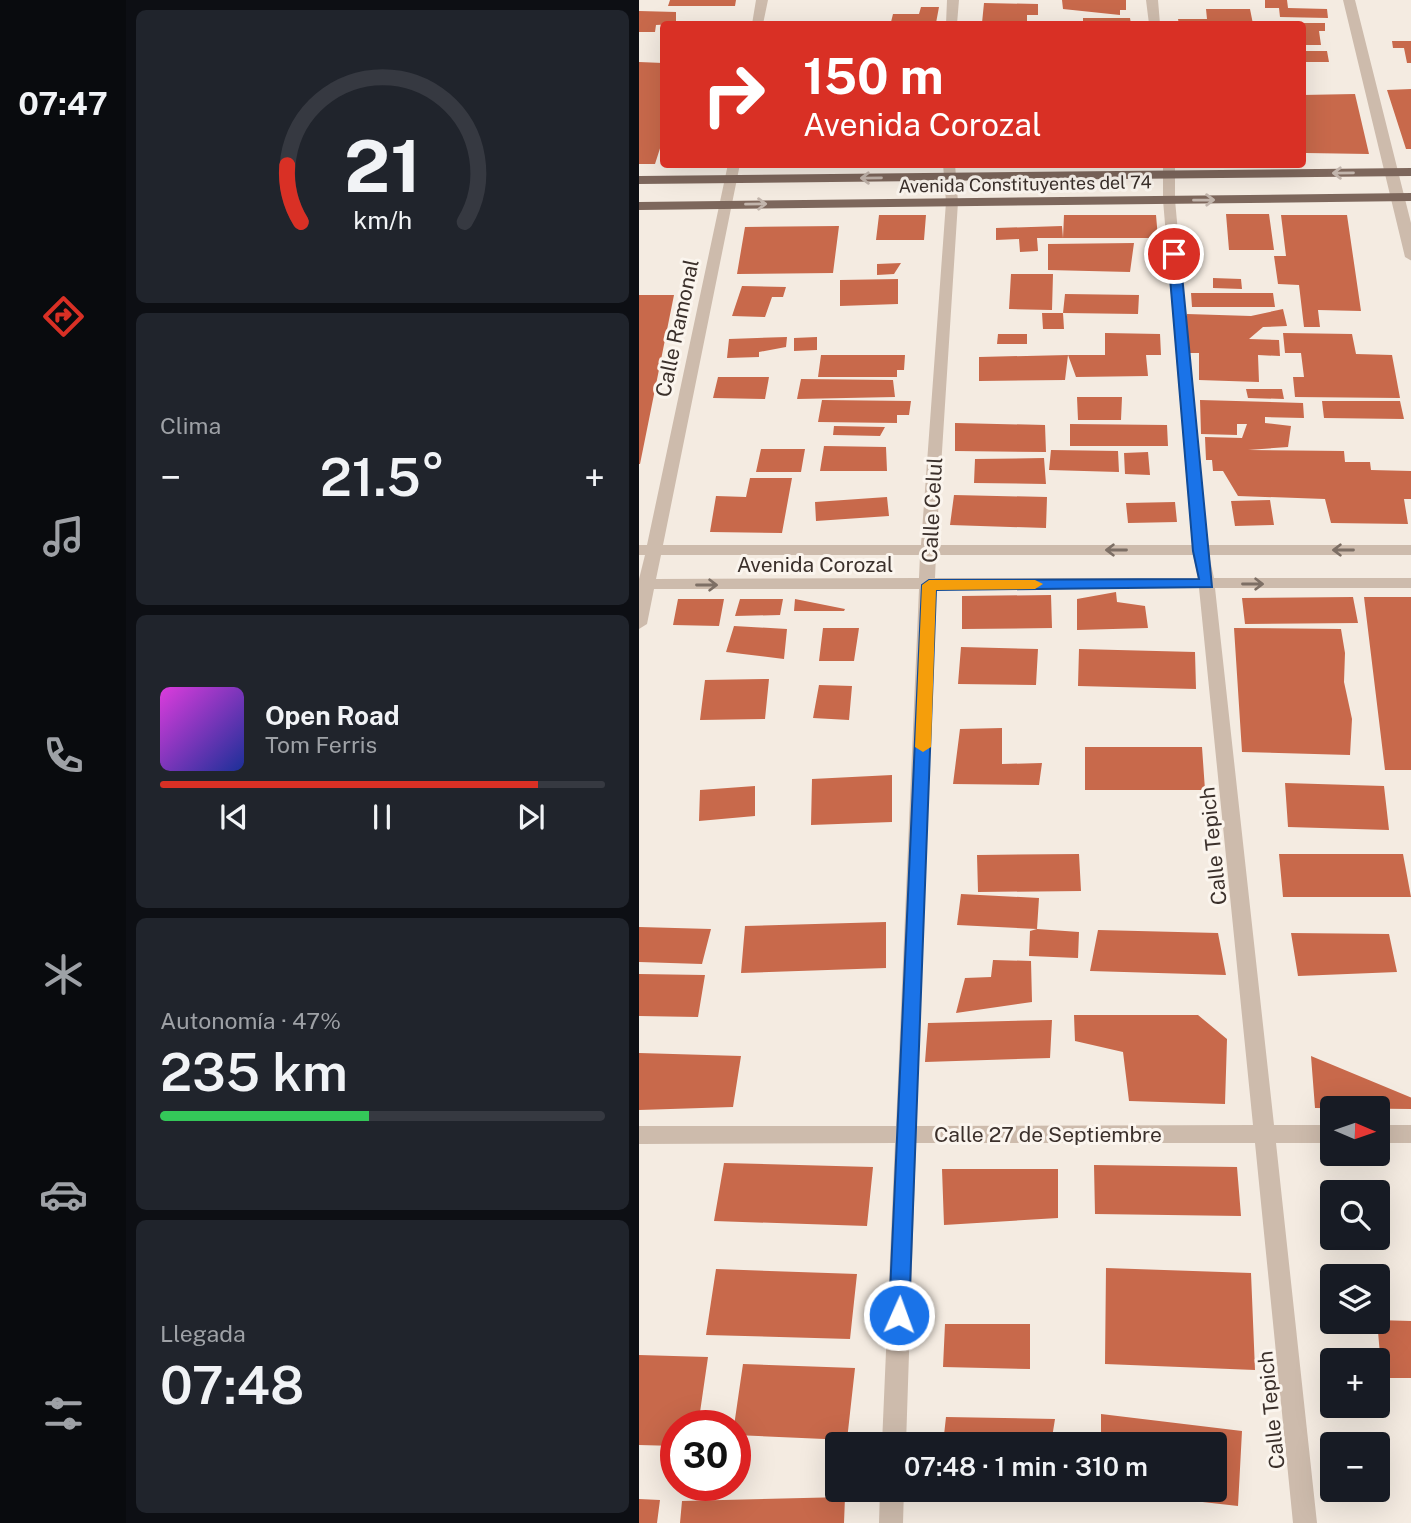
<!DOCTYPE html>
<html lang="es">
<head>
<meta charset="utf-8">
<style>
	body { margin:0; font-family:"Public Sans",sans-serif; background:#20242c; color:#f1f3f6; height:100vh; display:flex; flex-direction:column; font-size:26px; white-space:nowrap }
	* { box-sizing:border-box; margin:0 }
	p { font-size:23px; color:#9ea1a6 }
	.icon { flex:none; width:38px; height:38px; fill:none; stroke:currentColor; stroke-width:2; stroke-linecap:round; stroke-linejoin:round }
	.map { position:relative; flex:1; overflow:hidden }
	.details { display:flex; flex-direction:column; gap:10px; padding:10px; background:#0d0f14; width:513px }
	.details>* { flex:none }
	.banner { position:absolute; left:21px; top:21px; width:646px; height:147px; border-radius:7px; box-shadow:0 7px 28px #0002; background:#d93025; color:#fff; overflow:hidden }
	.needle { width:46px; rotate:92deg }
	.buttons { position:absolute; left:681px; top:1096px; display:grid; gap:14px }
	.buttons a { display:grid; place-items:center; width:70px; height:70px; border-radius:7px; background:#171b24; box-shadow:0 7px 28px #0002; font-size:35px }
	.speed { position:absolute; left:21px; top:1410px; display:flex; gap:14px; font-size:35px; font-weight:700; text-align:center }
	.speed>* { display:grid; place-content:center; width:91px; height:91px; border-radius:50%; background:#171b24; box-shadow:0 7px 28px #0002; line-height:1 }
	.speed .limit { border:10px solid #d22; background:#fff; color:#111 }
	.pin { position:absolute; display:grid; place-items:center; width:60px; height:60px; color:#fff; margin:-30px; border:4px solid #fff; border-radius:50%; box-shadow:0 2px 7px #0007 }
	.me { position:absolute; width:77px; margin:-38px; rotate:2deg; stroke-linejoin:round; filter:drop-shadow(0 0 5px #0008) }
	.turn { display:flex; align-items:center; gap:24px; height:147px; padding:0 28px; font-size:32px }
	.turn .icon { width:91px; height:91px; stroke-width:2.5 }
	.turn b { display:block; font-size:49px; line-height:60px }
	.big { font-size:52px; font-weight:600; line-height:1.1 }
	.details .tile { flex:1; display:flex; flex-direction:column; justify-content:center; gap:10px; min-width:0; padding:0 24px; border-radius:10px; background:#20242c }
	.details .dial { align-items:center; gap:0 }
	.dial svg { height:182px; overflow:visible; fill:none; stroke:#363941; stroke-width:7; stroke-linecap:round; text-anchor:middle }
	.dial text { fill:#f1f3f6; stroke:none }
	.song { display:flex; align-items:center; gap:21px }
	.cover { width:84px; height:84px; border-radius:10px; background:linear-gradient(135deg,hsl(300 70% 55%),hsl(230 70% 35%)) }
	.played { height:7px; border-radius:4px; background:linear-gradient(90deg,#d93025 85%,#363941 85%) }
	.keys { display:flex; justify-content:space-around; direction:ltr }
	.heat { display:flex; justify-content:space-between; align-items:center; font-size:38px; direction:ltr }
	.charge { height:10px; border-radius:5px; background:linear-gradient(90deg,#34c759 47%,#363941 0) }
	.trip { position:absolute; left:186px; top:1432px; width:402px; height:70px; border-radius:7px; background:#171b24; box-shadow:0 7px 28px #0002; font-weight:600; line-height:70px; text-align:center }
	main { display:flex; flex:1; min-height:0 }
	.tab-bar { display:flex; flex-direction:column; width:126px; justify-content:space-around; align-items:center; background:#090b0e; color:#9ea1a6 }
	.tab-bar .icon { width:49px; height:49px }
	.tab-bar .selected { color:#d93025 }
	.tab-bar b { font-size:32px; color:#f1f3f6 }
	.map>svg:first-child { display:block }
</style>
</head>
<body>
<main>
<nav class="tab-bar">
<b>07:47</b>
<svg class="icon selected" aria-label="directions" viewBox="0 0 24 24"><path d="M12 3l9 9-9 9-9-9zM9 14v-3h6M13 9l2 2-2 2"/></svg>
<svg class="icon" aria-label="music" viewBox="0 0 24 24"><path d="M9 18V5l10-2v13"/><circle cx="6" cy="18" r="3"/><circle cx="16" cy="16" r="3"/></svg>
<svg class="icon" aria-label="phone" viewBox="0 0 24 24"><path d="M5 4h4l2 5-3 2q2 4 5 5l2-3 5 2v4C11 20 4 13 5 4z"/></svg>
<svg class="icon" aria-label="climate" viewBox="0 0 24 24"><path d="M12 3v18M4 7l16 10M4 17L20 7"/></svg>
<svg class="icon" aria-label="car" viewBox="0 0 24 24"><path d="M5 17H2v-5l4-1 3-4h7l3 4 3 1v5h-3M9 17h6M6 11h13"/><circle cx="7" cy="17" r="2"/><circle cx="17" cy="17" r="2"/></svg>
<svg class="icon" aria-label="filters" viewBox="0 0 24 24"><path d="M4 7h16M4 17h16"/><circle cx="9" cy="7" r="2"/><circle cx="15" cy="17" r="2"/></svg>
</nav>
<section class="details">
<div class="tile dial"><svg viewBox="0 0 100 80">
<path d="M14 69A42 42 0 1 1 86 69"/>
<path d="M14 69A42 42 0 0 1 8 44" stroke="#d93025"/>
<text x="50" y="56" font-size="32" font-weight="700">21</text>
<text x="50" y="72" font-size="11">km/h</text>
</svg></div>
<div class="tile"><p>Clima</p>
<div class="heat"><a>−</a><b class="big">21.5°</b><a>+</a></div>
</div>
<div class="tile">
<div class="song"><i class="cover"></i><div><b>Open Road</b><p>Tom Ferris</p></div></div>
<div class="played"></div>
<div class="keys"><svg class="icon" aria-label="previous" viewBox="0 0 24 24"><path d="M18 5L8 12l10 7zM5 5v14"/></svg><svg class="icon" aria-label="pause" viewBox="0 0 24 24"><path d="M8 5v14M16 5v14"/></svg><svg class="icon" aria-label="next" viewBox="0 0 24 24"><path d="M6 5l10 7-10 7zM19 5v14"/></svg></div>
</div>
<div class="tile"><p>Autonomía · 47%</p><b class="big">235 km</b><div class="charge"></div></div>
<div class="tile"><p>Llegada</p><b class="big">07:48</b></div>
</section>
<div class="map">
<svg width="773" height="1523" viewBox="0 0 773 1523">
	<rect width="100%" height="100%" fill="#f4ebe1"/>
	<path fill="#c8694b" d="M31,0h66l-1,6h-67z
		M423,0h64v10h-6v5l-57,-6z
		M626,0h22l1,8 39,1 1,9 -48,-1 -1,-9h-14z
		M345,3l54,1v11h-11v8h-45z
		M282,7h18l-3,16 -45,-1 2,-8h26z
		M567,9h44l3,15h-74l-1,-5h29z
		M0,11l37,1v12l-20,1 -1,7h-16z
		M444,18h47l1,6h-48z
		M663,23h23v8h-6l2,14h-19z
		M753,41h20v22h-5l-3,-15h-11z
		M663,51h25l2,11h-26z
		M0,62l24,1v76l-8,25h-16z
		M773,89v60h-6l-19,-59z
		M716,94l14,60 -63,-1 -4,-58z
		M587,214h43l5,36h-45z
		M240,215h47l-2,25h-48z
		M425,215h92l2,23h-121l1,13 -18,1 -1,-13 -23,1v-12l66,-2 1,12z
		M642,215h66l14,96 -43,-1 2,17h-16l-5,-42 -21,-1 -4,-28h12z
		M200,226l-6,47 -96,1 8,-47z
		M495,243l-4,29 -82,-2v-26z
		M262,263l-7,11 -17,1v-11z
		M372,274h42l-1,36 -43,-1z
		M574,278l28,1 1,10 -29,-1z
		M259,279v25l-58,2v-26z
		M103,286l44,1 -3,10h-11l-7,20 -33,-1z
		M552,293h82l2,14h-83z
		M426,294l74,1 -1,19 -75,-1z
		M0,295h35l-34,169h-1z
		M644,309l4,17 -24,1 -14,12 30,1 1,16 -22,-1 1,27 -60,-2v-27h-12v-39l64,2z
		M403,313h21l1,16h-21z
		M466,333l55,1 1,21h-15l2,21 -72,1 -8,-22h37z
		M644,333l69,1 4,20 36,1 8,43 -105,-1 -2,-20h11l-3,-24h-16z
		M359,334h29v10h-30z
		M148,337l-1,10 -27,5v5l-32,1 2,-19z
		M178,337v13l-23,1v-13z
		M182,355h84l-1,15h-7v7h-79z
		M429,355l-3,25 -86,1v-24z
		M79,377h51l-4,22 -52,-1z
		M162,379l92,1 2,17 -98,2z
		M607,389h36l2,10 -36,-1z
		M438,397h45l-1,23h-43z
		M183,400l89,1 -2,14h-12v8l-79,-1z
		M561,400l103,3 1,15 -39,-1v6l26,3 -3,21 -40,3 96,1 1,11h25l1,8 41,1v28h-8l4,25 -77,-1 -6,-24 -87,-3 -15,-25h-10l-1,-11h-6l-1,-23 37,1 5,-14h-10v11l-36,-1z
		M683,401h78l4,18 -80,-1z
		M316,423l90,2 1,27 -91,-1z
		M431,424l97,1 1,21h-98z
		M195,426l51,1 -5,9 -47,-1z
		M185,446l62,1 1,24h-67z
		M122,449h44l-4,23h-45z
		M412,450l67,1 1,21 -70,-2z
		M509,452l2,23 -25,-1 -1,-21z
		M405,458l2,26 -72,-1 1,-24z
		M111,478h42l-10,55 -72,-1 6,-36 30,1z
		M315,495l93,2 -1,31 -96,-3z
		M248,497l2,19 -73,5 -1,-19z
		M631,500l4,25 -39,1 -4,-25z
		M536,502l2,20 -49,1 -2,-20z
		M477,592l1,10 28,4 3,22 -71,2v-31z
		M412,595l1,33 -90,1v-33z
		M714,597l5,26 -113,1 -3,-26z
		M725,597h48v173h-27z
		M39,599h46l-5,27 -46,-1z
		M101,599h43l-3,16 -45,1z
		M156,599l50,10 -1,2h-50z
		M95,626l53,3 -3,30 -58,-7z
		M184,628h36l-5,33h-35z
		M595,628l107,1 4,24 -1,29 8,37 -2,36 -108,-3z
		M322,647l77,2 -2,36 -78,-1z
		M440,649l116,3 1,37 -118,-3z
		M130,679l-4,40 -65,1 5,-40z
		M180,685l33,1 -3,34 -36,-2z
		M363,728v36l40,-1 -3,22 -86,-1 7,-55z
		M446,747h117l3,43h-120z
		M253,775v47l-81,3 1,-46z
		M646,783l99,3 5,44 -101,-3z
		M116,786v30l-56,5 1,-31z
		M440,854l2,37 -103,1 -1,-37z
		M640,854h124l8,43h-128z
		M322,894l78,4 -2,31 -80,-4z
		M247,922v46l-145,5 4,-47z
		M0,927l72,2 -9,35 -63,-2z
		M398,929l42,3 -1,26 -49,-2 1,-25z
		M459,930l120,3 8,42 -136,-4z
		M652,933l98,1 8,38 -99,4z
		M354,960l38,1 1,41 -76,11 9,-35 26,-1z
		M0,974l66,1 -7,42 -59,-1z
		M435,1015h124l29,24 -2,65 -96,-3 -6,-49 -48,-11z
		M413,1020l-2,38 -125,4 3,-39z
		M0,1053l102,3 -8,51 -94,3z
		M672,1056l101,42v11l-97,-1z
		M85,1163l149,4 -6,59 -153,-5z
		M455,1165l143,2 4,49 -146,-2z
		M303,1169h116v49l-114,7z
		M467,1268l145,5 4,97 -150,-6z
		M77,1269l141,5 -7,65 -144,-4z
		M738,1320l35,1v57h-30z
		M306,1324h85v45l-87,-2z
		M0,1355l69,2 -10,69h-22v20l-37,-1z
		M104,1364l112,4 -8,72 -112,-5 -1,-9z
		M462,1414l141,17 -4,75 -133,-15 110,-2v-45h-114z
		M307,1417l109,2 -4,25h-108z
		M298,1489h106l-1,6 -105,-1z
		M206,1497l-1,26h-164l2,-22z
		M0,1499l21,1 -3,23h-18z"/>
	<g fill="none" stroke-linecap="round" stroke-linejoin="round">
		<path fill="#cdbbac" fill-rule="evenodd" d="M117,0h12l-5,24h-11z
			M308,0h12l-2,24h-11z
			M507,0h12l2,24h-11z
			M704,0h12l57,227v34l-7,-4z
			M89,164h12l-77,381h258l25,-343 -3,-38h12l3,38 -22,343h256l-29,-345v-36h12v36l32,345h205v10h-203l5,23h198v10h-197l59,537h58v18h-56l41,380h-24l-38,-380h-339l-10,301h-24l13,-301 -256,1v-18h257l23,-537h-265l-7,35 -8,5v-50l6,-24h-6v-10h8zM22,555h259l-1,23 -263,1zM297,555h257l5,23h-263zM560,588l54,537 -337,1 19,-537z
			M738,1125h35v18h-35z
			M241,1489h24l-1,34h-24z"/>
		<path fill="#7d675c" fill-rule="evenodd" d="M773,168v8l-773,8v-8z
			M773,193v8l-773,9v-8z"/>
	</g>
	<defs><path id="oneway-shaft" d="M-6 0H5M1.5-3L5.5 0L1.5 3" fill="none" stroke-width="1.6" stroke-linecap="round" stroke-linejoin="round" transform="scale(1.75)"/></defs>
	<g stroke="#c2b5ac">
		<use href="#oneway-shaft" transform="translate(704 173) rotate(179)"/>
		<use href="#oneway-shaft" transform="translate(232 178) rotate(179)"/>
		<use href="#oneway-shaft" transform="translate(565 200) rotate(-1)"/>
		<use href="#oneway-shaft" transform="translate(117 204) rotate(-1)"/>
	</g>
	<g stroke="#7d6f65">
		<use href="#oneway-shaft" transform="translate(477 550) rotate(-180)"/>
		<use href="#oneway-shaft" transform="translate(704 550) rotate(180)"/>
		<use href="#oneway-shaft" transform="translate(614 584)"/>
		<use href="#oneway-shaft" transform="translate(68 585)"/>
	</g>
	<path fill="#1a73e8" stroke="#114b97" stroke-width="2" d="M535,250l6,4 32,333 -276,3 -27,725 -2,6 -8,3 -7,-3 -3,-6 33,-730 7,-5 270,-1 -6,-28 -25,-297z"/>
	<path fill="#f59e0b" d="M290,580h106l8,4 -8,5 -99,1 -5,157 -8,5 -8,-5 7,-162z"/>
	<g text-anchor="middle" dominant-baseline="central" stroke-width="6" stroke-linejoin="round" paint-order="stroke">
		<g font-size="18" fill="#3b302b" stroke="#fbf5ee">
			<text transform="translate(386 184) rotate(-1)">Avenida Constituyentes del 74</text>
		</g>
		<g font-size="21" fill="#3b302b" stroke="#fbf5ee">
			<text transform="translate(38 328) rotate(-78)">Calle Ramonal</text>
			<text transform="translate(293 510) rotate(-87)">Calle Celul</text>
			<text x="176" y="564">Avenida Corozal</text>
			<text transform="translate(574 846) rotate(-96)">Calle Tepich</text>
			<text x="409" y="1134">Calle 27 de Septiembre</text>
			<text transform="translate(632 1410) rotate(-96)">Calle Tepich</text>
		</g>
	</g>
</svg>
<div class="buttons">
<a><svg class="needle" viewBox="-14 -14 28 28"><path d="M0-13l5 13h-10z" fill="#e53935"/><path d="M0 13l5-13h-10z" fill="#9ea1a6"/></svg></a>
<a><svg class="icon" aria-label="search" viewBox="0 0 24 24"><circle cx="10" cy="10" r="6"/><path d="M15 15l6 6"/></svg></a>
<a><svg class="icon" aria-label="layers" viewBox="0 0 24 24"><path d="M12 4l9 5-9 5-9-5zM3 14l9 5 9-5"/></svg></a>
<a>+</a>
<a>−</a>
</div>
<div class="speed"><div class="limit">30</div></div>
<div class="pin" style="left:535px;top:254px;background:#d93025"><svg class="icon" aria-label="arrive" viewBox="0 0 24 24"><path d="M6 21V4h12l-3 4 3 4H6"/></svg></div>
<svg class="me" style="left:260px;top:1315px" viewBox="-20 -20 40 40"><circle r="17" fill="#1a73e8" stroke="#fff" stroke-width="3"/><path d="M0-11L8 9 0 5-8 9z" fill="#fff"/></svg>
<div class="trip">07:48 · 1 min · 310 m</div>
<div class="banner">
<div class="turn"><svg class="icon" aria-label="right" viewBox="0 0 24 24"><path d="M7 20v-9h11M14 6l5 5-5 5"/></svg><div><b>150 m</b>Avenida Corozal</div></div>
</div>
</div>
</main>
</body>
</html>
